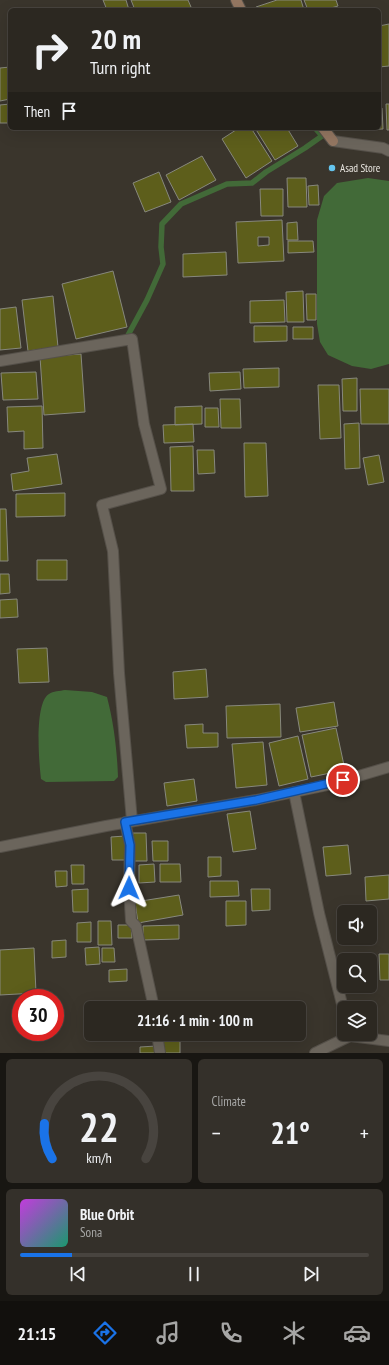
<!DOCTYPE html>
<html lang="en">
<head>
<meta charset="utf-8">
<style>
	body { margin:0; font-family:"PT Sans Narrow",sans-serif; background:#34302a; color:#f1f3f6; height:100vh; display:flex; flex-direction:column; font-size:15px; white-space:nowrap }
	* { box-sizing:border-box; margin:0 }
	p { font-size:13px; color:#a6a6a5 }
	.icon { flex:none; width:22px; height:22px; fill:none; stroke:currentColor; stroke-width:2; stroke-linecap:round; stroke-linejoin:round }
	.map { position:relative; height:1053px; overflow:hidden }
	.panel { display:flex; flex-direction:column; gap:6px; padding:6px; background:#181612; flex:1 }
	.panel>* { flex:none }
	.hud { position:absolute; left:8px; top:8px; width:373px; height:122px; border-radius:6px; box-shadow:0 4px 16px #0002,0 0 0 1px #48443f; background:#2c2821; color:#f1f3f6; overflow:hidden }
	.controls { position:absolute; left:337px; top:905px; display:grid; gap:8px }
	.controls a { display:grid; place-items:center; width:40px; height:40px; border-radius:6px; background:#2c2821; box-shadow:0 4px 16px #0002,0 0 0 1px #48443f; font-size:20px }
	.speed { position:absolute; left:12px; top:989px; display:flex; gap:8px; font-size:20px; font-weight:700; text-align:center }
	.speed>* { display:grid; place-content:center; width:52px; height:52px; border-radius:50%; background:#2c2821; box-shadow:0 4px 16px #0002,0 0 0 1px #48443f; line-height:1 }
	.speed .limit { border:6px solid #d22; background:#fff; color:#111 }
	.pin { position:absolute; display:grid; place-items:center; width:34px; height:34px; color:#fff; margin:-17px; border:2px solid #fff; border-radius:50%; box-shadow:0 1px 4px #0007 }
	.me { position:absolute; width:44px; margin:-22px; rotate:1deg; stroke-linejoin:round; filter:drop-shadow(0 0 3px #0008) }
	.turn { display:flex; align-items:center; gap:14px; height:84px; padding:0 16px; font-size:18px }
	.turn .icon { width:52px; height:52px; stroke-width:2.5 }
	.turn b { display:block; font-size:28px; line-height:34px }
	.then { display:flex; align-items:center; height:38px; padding:0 16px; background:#0003; gap:8px; font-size:15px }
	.big { font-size:30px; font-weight:600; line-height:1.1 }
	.panel .widget { flex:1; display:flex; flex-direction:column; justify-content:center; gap:6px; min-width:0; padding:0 14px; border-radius:6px; background:#34302a }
	.panel .dial { align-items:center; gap:0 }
	.dial svg { height:104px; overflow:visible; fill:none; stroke:#48443f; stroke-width:7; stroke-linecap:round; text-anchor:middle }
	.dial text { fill:#f1f3f6; stroke:none }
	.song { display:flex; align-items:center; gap:12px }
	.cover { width:48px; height:48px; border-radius:6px; background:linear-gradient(135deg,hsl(290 70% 55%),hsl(160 70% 35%)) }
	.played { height:4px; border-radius:2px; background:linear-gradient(90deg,#1a73e8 15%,#48443f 15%) }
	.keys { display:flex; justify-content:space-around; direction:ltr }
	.heat { display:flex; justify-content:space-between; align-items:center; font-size:22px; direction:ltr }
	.panel .tiles { flex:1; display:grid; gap:6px; grid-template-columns:1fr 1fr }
	.widget:last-child { grid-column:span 2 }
	.trip { position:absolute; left:84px; top:1001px; width:222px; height:40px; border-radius:6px; background:#2c2821; box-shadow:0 4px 16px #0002,0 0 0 1px #48443f; font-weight:600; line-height:40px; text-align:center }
	.dock { display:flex; height:64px; justify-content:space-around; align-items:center; background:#12100d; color:#a6a6a5 }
	.dock .icon { width:28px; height:28px }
	.dock .selected { color:#1a73e8 }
	.dock b { font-size:18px; color:#f1f3f6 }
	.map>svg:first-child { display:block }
</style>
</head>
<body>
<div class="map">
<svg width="389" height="1053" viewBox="0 0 389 1053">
	<rect width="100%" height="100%" fill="#3a352c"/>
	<path fill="#426a38" d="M368,178l21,3v183l-18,5 -19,-3 -24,-11 -8,-13 -3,-18v-104l7,-24 13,-13z
		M65,690l27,2 15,5c7,27 10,53 11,80l-4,4 -68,1 -5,-3c-2,-16 -7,-76 8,-85 4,-3 11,-3 16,-4z"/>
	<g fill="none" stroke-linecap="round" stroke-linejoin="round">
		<path stroke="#426a38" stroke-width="5.5" d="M124,338l3,-1 20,-37 16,-36 -2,-17 1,-23 19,-20 46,-20 25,-1 14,-11 39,-24 17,-12 -7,-8"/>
	</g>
	<path fill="#5d5e1b" stroke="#87887d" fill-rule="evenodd" d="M103,0h23l3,10h-22z
		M131,0h57l3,7 -8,3h-48z
		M277,0h24l3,10h-47l-1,-3z
		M304,0h32l2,6 -14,4h-16z
		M389,24v42l-10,1v-41z
		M10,67v32l-10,2v-33z
		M10,104v19h-10v-18z
		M386,104h3v26h-2z
		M379,108h3l1,21 -30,1 -1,-2h27z
		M239,128h12l21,33 -26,17 -24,-39z
		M255,128h32l11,18 -23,14z
		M202,156l14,24 -37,20 -13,-25z
		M159,172l12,30 -26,10 -12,-29z
		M287,178h19l1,29h-19z
		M318,185l1,20h-10l-1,-19z
		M260,189h23v27h-22z
		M282,220l2,41 -46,2 -2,-41zM258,237h11v8l-11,1z
		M297,222l1,18h-11v-17z
		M288,241h25l1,11 -26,1z
		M226,252l1,23 -44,2v-23z
		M113,271l14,56 -51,12 -14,-55z
		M303,291l1,31h-17l-1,-30z
		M306,294h10v26h-9z
		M53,296l5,51 -30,4 -6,-51z
		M284,300l1,22 -35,1v-22z
		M16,307l5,41 -21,2v-41z
		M254,326h33v15l-33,1z
		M293,327h20v12h-20z
		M81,354l4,58 -41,3 -4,-58z
		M279,368v19l-35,1 -1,-19z
		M36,372l2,27 -35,1 -2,-27z
		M240,372l1,17 -31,2 -1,-18z
		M357,378v33h-14l-1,-32z
		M318,385h21l2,53 -21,1z
		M360,389h29v35h-28z
		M220,399h20l1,29h-20z
		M42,406l1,42 -19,1v-18l-16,1 -1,-25z
		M202,406v18l-27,1v-18z
		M205,408h13l1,19h-14z
		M359,423l1,45 -15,1 -1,-45z
		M193,424l1,18 -30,1 -1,-18z
		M244,443h22l2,53 -23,1z
		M193,446l1,45h-23l-1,-44z
		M197,450h17l1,23 -17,1z
		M57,454l5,30 -49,7 -2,-17 18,-3 -2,-13z
		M379,455l5,27 -16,3 -5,-27z
		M65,493v23l-49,1v-23z
		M0,509h6l2,52h-8z
		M37,560h30v20h-30z
		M0,574h9l1,19 -10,1z
		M17,599l1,18 -18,1v-18z
		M47,648l2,34 -30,1 -2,-34z
		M206,669l2,28 -34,2 -1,-27z
		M334,702l4,24 -38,6 -4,-24z
		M280,704l1,33 -54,1 -1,-32z
		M203,724v9h15v14l-31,1 -2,-23z
		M336,728l9,42 -34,7 -9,-42z
		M298,736l10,43 -29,7 -10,-43z
		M263,742l4,43 -31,3 -4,-44z
		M194,779l3,22 -30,5 -3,-23z
		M250,811l6,38 -23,3 -6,-38z
		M133,833h13l1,28h-13z
		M125,836l1,24h-14l-1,-23z
		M152,841h16v20h-15z
		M348,845l3,29 -25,2 -3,-29z
		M208,857h13v19l-13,1z
		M154,864l1,18 -16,1v-18z
		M160,864h20l1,18h-21z
		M71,865h13v19h-12z
		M55,871h12v15l-11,1z
		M389,875v24l-23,2 -1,-24z
		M210,881h28l1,15 -29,1z
		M88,889v23h-15l-1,-22z
		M251,889h19v21l-18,1z
		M179,895l4,20 -45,8 -3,-21z
		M226,901h20v24l-20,1z
		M98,921h13l1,24h-14z
		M91,922v20h-14v-19z
		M118,925h13l1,13h-14z
		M179,925v14l-36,1v-14z
		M66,940v17l-14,1v-17z
		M99,947l1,17 -14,1 -1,-17z
		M34,948l2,45 -36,2v-45z
		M102,948h12l1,14h-13z
		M379,954h10v26h-9z
		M127,969v12l-18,1v-12z
		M163,1034h17v19h-17z
		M156,1046v7h-16v-6z"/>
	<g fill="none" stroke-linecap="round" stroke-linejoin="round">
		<g stroke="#555049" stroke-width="12">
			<path id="minor" d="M333,141l50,7 6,3
				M0,361l132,-22 12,85 17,65 -59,16 11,46 6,122 13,148
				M294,792l25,121 25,99
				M125,822l5,23 -1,43 2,33 5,5 18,82
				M0,847l106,-21 150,-26 72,-15 61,-18
				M157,1034l3,19
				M315,1053l35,-17 39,5"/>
		</g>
		<g stroke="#555049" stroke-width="12">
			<path id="secondary" d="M236,0l5,10
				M323,128l10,13"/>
		</g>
		<use href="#minor" stroke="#6b655c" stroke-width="10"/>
		<use href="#secondary" stroke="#947762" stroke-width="10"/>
	</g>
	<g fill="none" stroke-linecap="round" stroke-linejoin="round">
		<g stroke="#114b97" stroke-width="10">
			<path id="route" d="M129,888l1,-43 -5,-23 131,-22 87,-20"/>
		</g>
		<use href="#route" stroke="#1a73e8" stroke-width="7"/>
	</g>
	<circle fill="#65c5ee" stroke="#3a352c" stroke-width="1.5" cx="332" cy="168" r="4"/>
	<g text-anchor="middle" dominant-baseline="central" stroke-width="4" stroke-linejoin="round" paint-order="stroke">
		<g font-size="11" fill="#e8e5df" stroke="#3a352c" text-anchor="start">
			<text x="340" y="168">Asad Store</text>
		</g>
	</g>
</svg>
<div class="controls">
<a><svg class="icon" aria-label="sound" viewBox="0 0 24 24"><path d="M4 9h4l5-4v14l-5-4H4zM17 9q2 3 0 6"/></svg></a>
<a><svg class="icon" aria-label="search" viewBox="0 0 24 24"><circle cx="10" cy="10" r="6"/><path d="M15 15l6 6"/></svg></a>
<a><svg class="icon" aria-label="layers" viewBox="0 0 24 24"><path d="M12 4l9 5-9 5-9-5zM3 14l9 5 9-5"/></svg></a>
</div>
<div class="speed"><div class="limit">30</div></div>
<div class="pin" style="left:343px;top:780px;background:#d93025"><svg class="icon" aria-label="arrive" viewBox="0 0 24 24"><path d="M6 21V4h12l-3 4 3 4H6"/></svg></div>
<svg class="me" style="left:129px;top:888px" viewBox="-20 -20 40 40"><path d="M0-17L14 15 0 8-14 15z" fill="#1a73e8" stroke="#fff" stroke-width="4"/></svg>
<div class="trip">21:16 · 1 min · 100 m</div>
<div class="hud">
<div class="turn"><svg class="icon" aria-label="right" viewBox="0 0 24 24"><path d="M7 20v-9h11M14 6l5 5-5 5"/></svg><div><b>20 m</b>Turn right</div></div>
<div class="then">Then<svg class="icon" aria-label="arrive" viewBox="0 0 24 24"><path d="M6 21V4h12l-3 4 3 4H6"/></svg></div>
</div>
</div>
<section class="panel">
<div class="tiles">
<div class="widget dial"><svg viewBox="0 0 100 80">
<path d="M14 69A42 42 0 1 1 86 69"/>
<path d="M14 69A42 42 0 0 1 8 42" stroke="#1a73e8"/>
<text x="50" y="56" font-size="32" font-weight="700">22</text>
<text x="50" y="72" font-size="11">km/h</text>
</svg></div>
<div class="widget"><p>Climate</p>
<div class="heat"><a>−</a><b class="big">21°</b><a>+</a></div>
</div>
<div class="widget">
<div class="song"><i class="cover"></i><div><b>Blue Orbit</b><p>Sona</p></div></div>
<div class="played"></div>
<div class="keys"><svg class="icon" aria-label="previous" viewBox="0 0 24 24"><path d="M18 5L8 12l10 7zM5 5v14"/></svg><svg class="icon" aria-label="pause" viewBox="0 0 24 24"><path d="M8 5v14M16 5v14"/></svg><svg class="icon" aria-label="next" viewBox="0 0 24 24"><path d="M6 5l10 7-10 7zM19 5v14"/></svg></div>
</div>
</div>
</section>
<nav class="dock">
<b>21:15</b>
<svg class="icon selected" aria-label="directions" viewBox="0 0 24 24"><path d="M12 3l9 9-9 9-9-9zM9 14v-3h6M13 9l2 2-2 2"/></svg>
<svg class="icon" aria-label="music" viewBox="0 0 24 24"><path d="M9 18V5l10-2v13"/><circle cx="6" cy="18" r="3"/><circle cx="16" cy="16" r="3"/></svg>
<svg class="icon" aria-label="phone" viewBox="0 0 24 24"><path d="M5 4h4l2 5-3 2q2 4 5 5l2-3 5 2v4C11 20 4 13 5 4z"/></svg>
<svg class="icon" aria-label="climate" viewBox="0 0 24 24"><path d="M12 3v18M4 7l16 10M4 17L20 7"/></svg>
<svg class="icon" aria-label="car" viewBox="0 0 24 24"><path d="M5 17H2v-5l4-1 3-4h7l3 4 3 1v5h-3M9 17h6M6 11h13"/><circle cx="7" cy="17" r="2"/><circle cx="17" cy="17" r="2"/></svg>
</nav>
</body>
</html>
